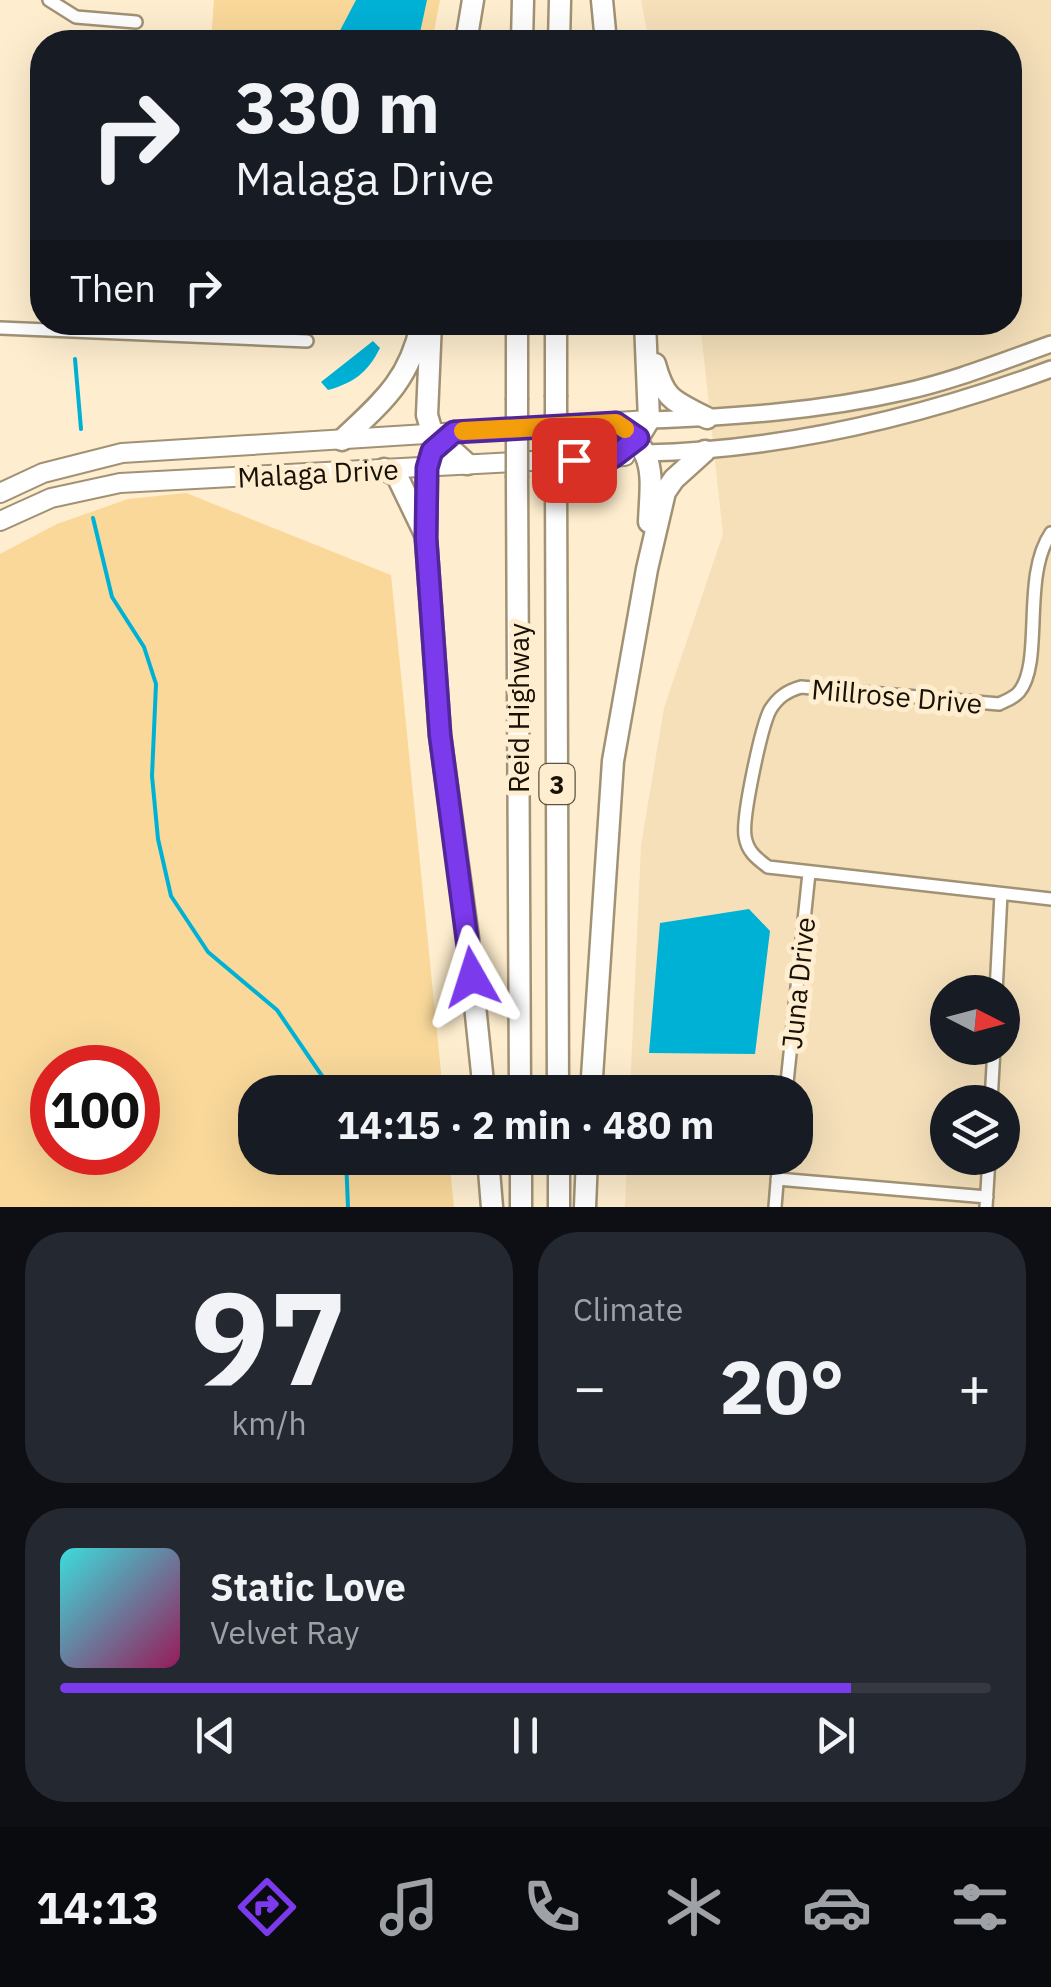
<!DOCTYPE html>
<html lang="en">
<head>
<meta charset="utf-8">
<style>
	body { margin:0; font-family:"IBM Plex Sans",sans-serif; background:#242831; color:#f1f3f6; height:100vh; display:flex; flex-direction:column; font-size:38px; white-space:nowrap }
	* { box-sizing:border-box; margin:0 }
	p { font-size:32px; color:#9ea1a6 }
	.icon { flex:none; width:55px; height:55px; fill:none; stroke:currentColor; stroke-width:2; stroke-linecap:round; stroke-linejoin:round }
	.map { position:relative; height:1207px; overflow:hidden }
	.drawer { display:flex; flex-direction:column; gap:25px; padding:25px; background:#0d0f14; flex:1 }
	.drawer>* { flex:none }
	.guide { position:absolute; left:30px; top:30px; width:992px; height:305px; border-radius:40px; box-shadow:0 10px 40px #0002; background:#171b24; color:#f1f3f6; overflow:hidden }
	.needle { width:65px; rotate:96deg }
	.tools { position:absolute; left:930px; top:975px; display:grid; gap:20px }
	.tools a { display:grid; place-items:center; width:90px; height:90px; border-radius:50%; background:#171b24; box-shadow:0 10px 40px #0002; font-size:50px }
	.speed { position:absolute; left:30px; top:1045px; display:flex; gap:20px; font-size:50px; font-weight:700; text-align:center }
	.speed>* { display:grid; place-content:center; width:130px; height:130px; border-radius:50%; background:#171b24; box-shadow:0 10px 40px #0002; line-height:1 }
	.speed .limit { border:15px solid #d22; background:#fff; color:#111 }
	.pin { position:absolute; display:grid; place-items:center; width:85px; height:85px; color:#fff; margin:-42px; border-radius:20px; box-shadow:0 5px 15px #0006 }
	.me { position:absolute; width:110px; margin:-55px; rotate:354deg; stroke-linejoin:round; filter:drop-shadow(0 0 8px #0008) }
	.turn { display:flex; align-items:center; gap:35px; height:210px; padding:0 40px; font-size:45px }
	.turn .icon { width:130px; height:130px; stroke-width:2.5 }
	.turn b { display:block; font-size:70px; line-height:85px }
	.then { display:flex; align-items:center; height:95px; padding:0 40px; background:#0003; gap:20px; font-size:38px }
	.big { font-size:75px; font-weight:700; line-height:1.1 }
	.drawer .card { flex:1; display:flex; flex-direction:column; justify-content:center; gap:15px; min-width:0; padding:0 35px; border-radius:40px; background:#242831 }
	.drawer .dial { align-items:center; gap:0 }
	.dial b { font-size:130px; line-height:1 }
	.song { display:flex; align-items:center; gap:30px }
	.cover { width:120px; height:120px; border-radius:15px; background:linear-gradient(135deg,hsl(180 70% 55%),hsl(330 70% 35%)) }
	.played { height:10px; border-radius:5px; background:linear-gradient(90deg,#7c3aed 85%,#363941 85%) }
	.keys { display:flex; justify-content:space-around; direction:ltr }
	.heat { display:flex; justify-content:space-between; align-items:center; font-size:55px; direction:ltr }
	.drawer .tiles { flex:1; display:grid; gap:25px; grid-template-columns:1fr 1fr }
	.card:last-child { grid-column:span 2 }
	.trip { position:absolute; left:238px; top:1075px; width:575px; height:100px; border-radius:40px; background:#171b24; box-shadow:0 10px 40px #0002; font-weight:700; line-height:100px; text-align:center }
	.menu { display:flex; height:160px; justify-content:space-around; align-items:center; background:#090b0e; color:#9ea1a6 }
	.menu .icon { width:70px; height:70px }
	.menu .active { color:#7c3aed }
	.menu b { font-size:45px; color:#f1f3f6 }
	.map>svg:first-child { display:block }
</style>
</head>
<body>
<div class="map">
<svg width="1051" height="1207" viewBox="0 0 1051 1207">
	<rect width="100%" height="100%" fill="#feedce"/>
	<path fill="#f5e0ba" fill-rule="evenodd" d="M641,0h410v1207h-426l2,-49h168v-66h-165l11,-247 23,-137 59,-174 -23,-211 310,-1v-280h-361zM948,992h54v56h-54zM948,1102h54v56h-54z"/>
	<path fill="#f9d89a" fill-rule="evenodd" d="M214,0h226l-8,42h-221z
		M186,493l205,82 52,517h-188v66h194l5,49h-454v-653l57,-30 71,-25zM52,1068h86v84h-86z"/>
	<path fill="#00b1d6" d="M356,0h71l-9,42h-84z
		M373,341l7,7c-12,24 -26,35 -52,42l-7,-8z
		M749,909l21,22 -15,123 -106,-1 11,-130z"/>
	<g fill="none" stroke-linecap="round" stroke-linejoin="round">
		<path stroke="#00b1d6" stroke-width="4" d="M75,359l6,70
			M93,518l19,79 32,50 12,37 -4,92 6,63 13,57 37,56 69,58 56,82
			M346,1158l2,49"/>
		<g stroke="#a19275" stroke-width="16">
			<path id="street" d="M49,0l27,17 60,5
				M0,328l307,13
				M1051,533c-30,43 -7,129 -32,159 -5,6 -14,9 -20,12l-198,-17c-14,4 -23,10 -31,23 -9,18 -28,107 -25,126 2,15 11,22 23,31l283,32
				M996,992l5,-98
				M786,1092l23,-219
				M991,1102l3,-54
				M777,1179l210,18
				M775,1207l4,-49
				M986,1207l3,-49"/>
		</g>
		<g stroke="#a19275" stroke-width="20">
			<path id="secondary" d="M649,420c85,-3 171,-9 254,-28 51,-11 100,-31 148,-48
				M645,453c140,-3 276,-36 406,-84"/>
		</g>
		<g stroke="#a19275" stroke-width="22">
			<path id="primary" d="M0,493l43,-20 79,-20 527,-33
				M0,521l51,-23 69,-15 505,-27"/>
		</g>
		<g stroke="#a19275" stroke-width="25">
			<path id="highway" d="M602,0l4,42
				M466,42l7,-42
				M522,42l1,-42
				M559,42l1,-42
				M431,322l-4,93 5,17 35,32
				M655,364c10,37 19,37 52,54
				M556,395v-73
				M517,398v-76
				M616,423c42,29 35,53 33,99
				M454,432l-22,19 -5,17 -1,71 14,196 28,203 16,154
				M342,440c40,-38 67,-59 79,-115
				M613,457l25,-19 11,-18 -4,-98
				M384,469l13,7 27,56
				M556,476l2,616
				M517,478l3,614
				M591,1092l22,-331 34,-192 18,-77 9,-13 31,-28
				M488,1158l4,49
				M521,1158v49
				M559,1158v49
				M585,1207l2,-49"/>
		</g>
		<use href="#street" stroke="#fff" stroke-width="11"/>
		<use href="#secondary" stroke="#fff" stroke-width="15"/>
		<use href="#primary" stroke="#fff" stroke-width="18"/>
		<use href="#highway" stroke="#fff" stroke-width="20"/>
		<g stroke="#a19275" stroke-width="25" stroke-linecap="butt">
			<path id="highway-bridge" d="M556,395v81
				M517,398v80"/>
		</g>
		<use href="#highway-bridge" stroke="#fff" stroke-width="20"/>
	</g>
	<g fill="none" stroke-linecap="round" stroke-linejoin="round">
		<g stroke="#51269a" stroke-width="25">
			<path id="route" d="M472,977l-32,-242 -14,-197 1,-70 5,-17 22,-19 162,-9 22,15 -25,19 -39,3"/>
		</g>
		<use href="#route" stroke="#7c3aed" stroke-width="18"/>
		<path stroke="#f59e0b" stroke-width="18" d="M463,431l153,-8 9,6"/>
	</g>
	<g text-anchor="middle" dominant-baseline="central" stroke-width="10" stroke-linejoin="round" paint-order="stroke">
		<rect fill="#feedce" stroke="#5c5342" stroke-width="2.5" x="539.5" y="764" width="35" height="40" rx="8"/>
		<g font-size="25" font-weight="bold" fill="#171106">
			<text x="557" y="784">3</text>
		</g>
		<g font-size="28" fill="#171106" stroke="#feedce">
			<text transform="translate(318 473) rotate(-3)">Malaga Drive</text>
			<text transform="translate(897 696) rotate(5)">Millrose Drive</text>
			<text transform="translate(518 708) rotate(-90)">Reid Highway</text>
			<text transform="translate(798 983) rotate(-84)">Juna Drive</text>
		</g>
	</g>
</svg>
<div class="tools">
<a><svg class="needle" viewBox="-14 -14 28 28"><path d="M0-13l5 13h-10z" fill="#e53935"/><path d="M0 13l5-13h-10z" fill="#9ea1a6"/></svg></a>
<a><svg class="icon" aria-label="layers" viewBox="0 0 24 24"><path d="M12 4l9 5-9 5-9-5zM3 14l9 5 9-5"/></svg></a>
</div>
<div class="speed"><div class="limit">100</div></div>
<div class="pin" style="left:574px;top:460px;background:#d93025"><svg class="icon" aria-label="arrive" viewBox="0 0 24 24"><path d="M6 21V4h12l-3 4 3 4H6"/></svg></div>
<svg class="me" style="left:472px;top:977px" viewBox="-20 -20 40 40"><path d="M0-17L14 15 0 8-14 15z" fill="#7c3aed" stroke="#fff" stroke-width="4"/></svg>
<div class="trip">14:15 · 2 min · 480 m</div>
<div class="guide">
<div class="turn"><svg class="icon" aria-label="right" viewBox="0 0 24 24"><path d="M7 20v-9h11M14 6l5 5-5 5"/></svg><div><b>330 m</b>Malaga Drive</div></div>
<div class="then">Then<svg class="icon" aria-label="right" viewBox="0 0 24 24"><path d="M7 20v-9h11M14 6l5 5-5 5"/></svg></div>
</div>
</div>
<section class="drawer">
<div class="tiles">
<div class="card dial"><b>97</b><p>km/h</p></div>
<div class="card"><p>Climate</p>
<div class="heat"><a>−</a><b class="big">20°</b><a>+</a></div>
</div>
<div class="card">
<div class="song"><i class="cover"></i><div><b>Static Love</b><p>Velvet Ray</p></div></div>
<div class="played"></div>
<div class="keys"><svg class="icon" aria-label="previous" viewBox="0 0 24 24"><path d="M18 5L8 12l10 7zM5 5v14"/></svg><svg class="icon" aria-label="pause" viewBox="0 0 24 24"><path d="M8 5v14M16 5v14"/></svg><svg class="icon" aria-label="next" viewBox="0 0 24 24"><path d="M6 5l10 7-10 7zM19 5v14"/></svg></div>
</div>
</div>
</section>
<nav class="menu">
<b>14:13</b>
<svg class="icon active" aria-label="directions" viewBox="0 0 24 24"><path d="M12 3l9 9-9 9-9-9zM9 14v-3h6M13 9l2 2-2 2"/></svg>
<svg class="icon" aria-label="music" viewBox="0 0 24 24"><path d="M9 18V5l10-2v13"/><circle cx="6" cy="18" r="3"/><circle cx="16" cy="16" r="3"/></svg>
<svg class="icon" aria-label="phone" viewBox="0 0 24 24"><path d="M5 4h4l2 5-3 2q2 4 5 5l2-3 5 2v4C11 20 4 13 5 4z"/></svg>
<svg class="icon" aria-label="climate" viewBox="0 0 24 24"><path d="M12 3v18M4 7l16 10M4 17L20 7"/></svg>
<svg class="icon" aria-label="car" viewBox="0 0 24 24"><path d="M5 17H2v-5l4-1 3-4h7l3 4 3 1v5h-3M9 17h6M6 11h13"/><circle cx="7" cy="17" r="2"/><circle cx="17" cy="17" r="2"/></svg>
<svg class="icon" aria-label="filters" viewBox="0 0 24 24"><path d="M4 7h16M4 17h16"/><circle cx="9" cy="7" r="2"/><circle cx="15" cy="17" r="2"/></svg>
</nav>
</body>
</html>
